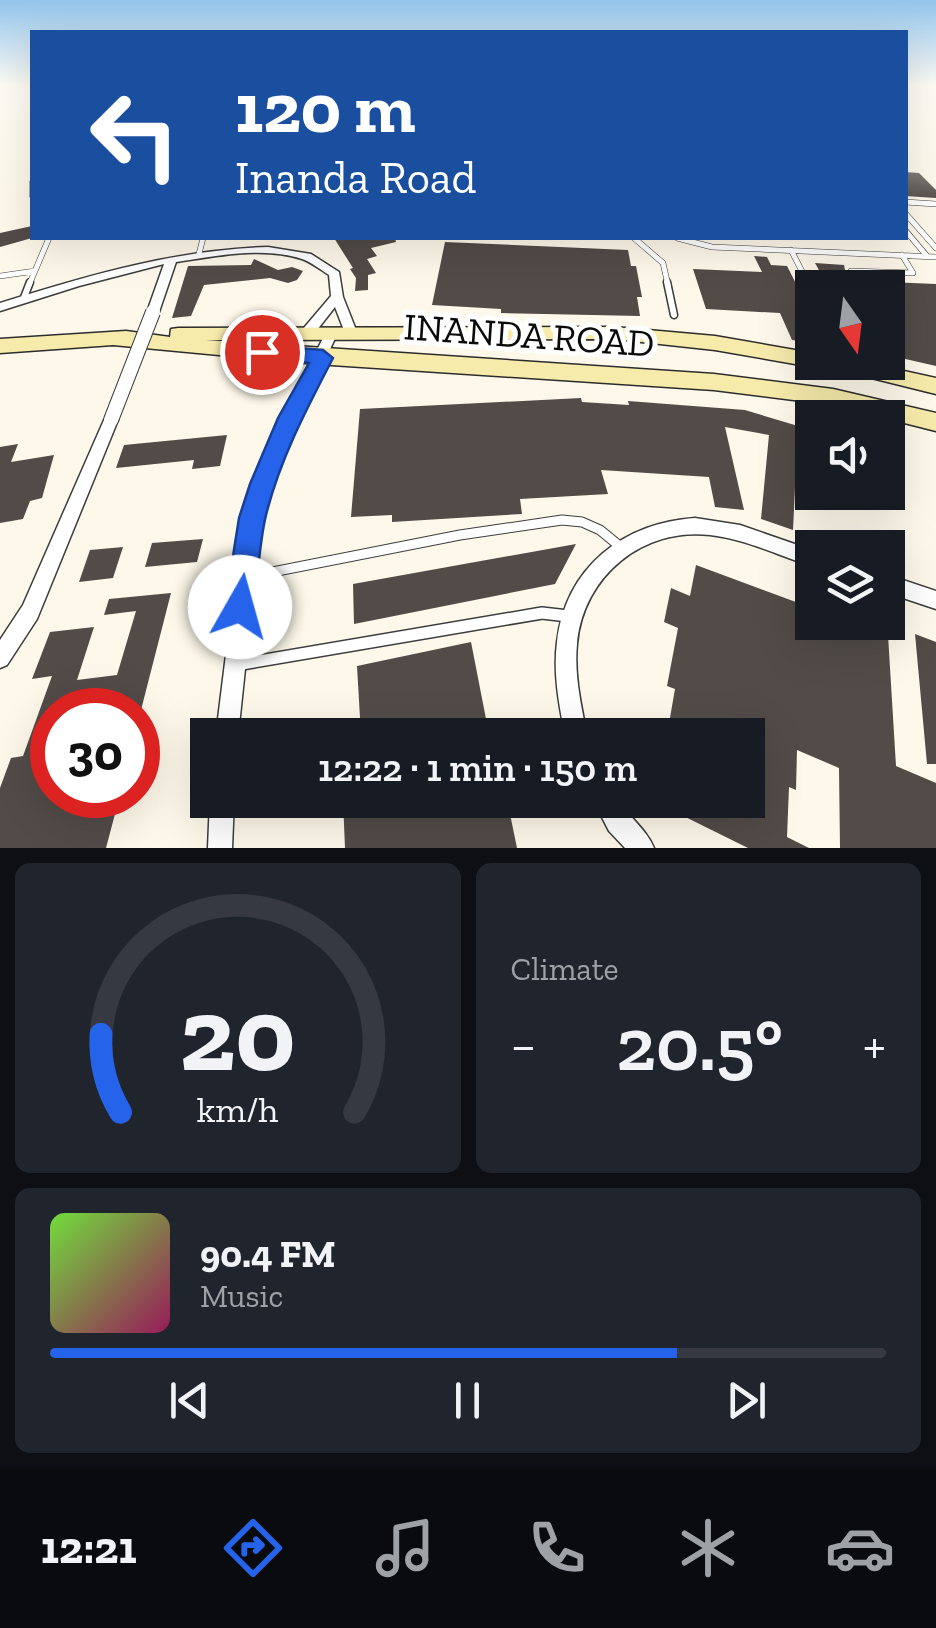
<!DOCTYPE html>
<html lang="en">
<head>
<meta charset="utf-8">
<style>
	body { margin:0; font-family:"Zilla Slab",serif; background:#20242c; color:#f1f3f6; height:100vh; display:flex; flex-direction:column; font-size:38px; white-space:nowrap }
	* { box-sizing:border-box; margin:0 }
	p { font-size:32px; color:#9ea1a6 }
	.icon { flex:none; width:55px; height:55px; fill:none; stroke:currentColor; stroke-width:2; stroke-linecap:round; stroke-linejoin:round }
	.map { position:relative; height:848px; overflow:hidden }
	.sheet { display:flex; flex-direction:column; gap:15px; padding:15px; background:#0d0f14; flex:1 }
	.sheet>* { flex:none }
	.hud { position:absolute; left:30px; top:30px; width:878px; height:210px; border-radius:0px; box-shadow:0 10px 40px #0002; background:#1a4fa0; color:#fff; overflow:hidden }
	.needle { width:65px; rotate:166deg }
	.controls { position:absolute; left:795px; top:270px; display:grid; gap:20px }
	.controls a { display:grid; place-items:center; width:110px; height:110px; border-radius:0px; background:#171b24; box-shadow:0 10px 40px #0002; font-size:50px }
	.speed { position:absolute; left:30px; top:688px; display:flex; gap:20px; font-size:50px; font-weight:700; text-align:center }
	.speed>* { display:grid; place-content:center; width:130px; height:130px; border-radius:50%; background:#171b24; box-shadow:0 10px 40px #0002; line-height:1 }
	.speed .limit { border:15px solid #d22; background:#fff; color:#111 }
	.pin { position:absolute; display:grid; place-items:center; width:85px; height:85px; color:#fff; margin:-42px; border:5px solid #fff; border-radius:50%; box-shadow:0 2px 10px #0007 }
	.me { position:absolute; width:110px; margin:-55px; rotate:7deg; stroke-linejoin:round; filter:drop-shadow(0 0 8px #0008) }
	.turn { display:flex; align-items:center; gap:35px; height:210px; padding:0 40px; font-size:45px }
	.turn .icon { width:130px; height:130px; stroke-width:2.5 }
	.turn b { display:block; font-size:70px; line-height:85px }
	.big { font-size:75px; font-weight:600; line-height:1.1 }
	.sheet .card { flex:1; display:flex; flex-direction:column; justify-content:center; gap:15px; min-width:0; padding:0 35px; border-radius:15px; background:#20242c }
	.sheet .dial { align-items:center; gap:0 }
	.dial svg { height:260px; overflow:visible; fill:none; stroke:#363941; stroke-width:7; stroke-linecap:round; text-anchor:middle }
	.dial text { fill:#f1f3f6; stroke:none }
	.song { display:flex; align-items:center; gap:30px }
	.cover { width:120px; height:120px; border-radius:15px; background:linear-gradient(135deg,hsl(100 70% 55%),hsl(330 70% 35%)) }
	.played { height:10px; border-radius:5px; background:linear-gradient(90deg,#2563eb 75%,#363941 75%) }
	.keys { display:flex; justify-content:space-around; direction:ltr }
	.heat { display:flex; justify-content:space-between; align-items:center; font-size:55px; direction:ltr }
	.sheet .tiles { flex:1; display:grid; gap:15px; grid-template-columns:1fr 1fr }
	.card:last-child { grid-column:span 2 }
	.trip { position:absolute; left:190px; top:718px; width:575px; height:100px; border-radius:0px; background:#171b24; box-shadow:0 10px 40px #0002; font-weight:600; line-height:100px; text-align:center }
	.tab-bar { display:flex; height:160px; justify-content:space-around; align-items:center; background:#090b0e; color:#9ea1a6 }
	.tab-bar .icon { width:70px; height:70px }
	.tab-bar .selected { color:#2563eb }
	.tab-bar b { font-size:45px; color:#f1f3f6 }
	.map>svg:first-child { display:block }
</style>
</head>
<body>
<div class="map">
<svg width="936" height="848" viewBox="0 0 936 848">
	<rect width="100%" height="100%" fill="#fdf8e9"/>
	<path fill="#524b48" d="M905,172l14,1 17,17v8l-31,-2z
		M32,226v12l-32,9v-14z
		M334,238h61l1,4 -25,6 6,8 -10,3 9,14 -8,2v15l-13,1 1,-13 -6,-9 3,-1z
		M445,242l183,8 3,16h5l6,31h-5l3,19 -139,-3v-4l-69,-4z
		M754,256l13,1 4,8 16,1 25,49v28l-20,-3 -12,-27 -74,-4 -13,-40 69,3z
		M254,259l24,11 14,-3 11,4 -6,9 -9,3 -18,-5 -66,7 -13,31 -19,2 16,-52 63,-1z
		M815,263l29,2 2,10 12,13h-29z
		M888,282l48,2v82l-48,-11z
		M581,398l1,4 47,3 -1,-4 117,9 53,16 -5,104 -32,-11 8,-84 -44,-8 19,83 -29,-3 -6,-30 -108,-7 7,24 -88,5 2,15 -130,8v-7l-41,2 9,-108z
		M227,435l-7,31 -28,3 2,-9 -78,8 8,-23z
		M18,444l-7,18 43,-7 -12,43 -12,3 -7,18 -23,4v-76z
		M203,539l-6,23 -52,5 7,-24z
		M576,544l-21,40 -201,40 -1,-40z
		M123,547l-10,31 -34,4 11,-32z
		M696,565l116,43v14h42l34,13 8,131 40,17v65h-96l-1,-80 -42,-18 -1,40 -7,-3 -2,50 22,11h-61l-97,-48h97v-65h-81l8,-46 -8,-3 11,-58 -14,-6 7,-34 19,8z
		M171,593l-30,117h-89v85h68l-14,53h-106v-60l11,-30 12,-2 29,-80 -20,3 18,-47 44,-5 -17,53 40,-5 19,-64 -32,4 5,-16z
		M915,634l21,8v122h-9z
		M471,642l16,82 -5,2 2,9h-123l-4,-69z
		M343,800h153l3,17 11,-3 7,34h-172z"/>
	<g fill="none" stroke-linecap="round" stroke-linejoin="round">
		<g stroke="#3d3d3d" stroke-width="6">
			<path id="service-far3" d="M32,183v12
				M905,202l31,2
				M905,213l31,35
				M905,230l22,26
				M634,238l29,25 5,22
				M677,238l35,9 224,10
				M791,250l18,35
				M199,254l4,-16
				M851,271l62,2 -11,-18
				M0,276l35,-5
				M29,285l20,-47"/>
		</g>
		<g stroke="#3d3d3d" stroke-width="9">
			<path id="service-far2" d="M667,282l7,33
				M808,282l4,9
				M23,300l7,-18"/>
		</g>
		<g stroke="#3d3d3d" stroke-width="11">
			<path id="service-far1" d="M247,577l213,-42 102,-15 20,2 18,8 22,18"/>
		</g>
		<g stroke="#3d3d3d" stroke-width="14">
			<path id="service" d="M236,665l306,-52 26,3"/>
		</g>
		<g stroke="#3d3d3d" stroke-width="3">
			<path id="minor" d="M268,247l43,7 28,18 4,25 15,38 -1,3h-10l-12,-31 -22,28h-10l-1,-3 1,-3 28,-33 -2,-21c-8,-5 -18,-13 -27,-16 -40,-13 -86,-3 -126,3l-17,50 -6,4 -6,-4 17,-48 -85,22 -79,25v-8c89,-28 175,-53 268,-56z
				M331,330l6,4 -54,117 -22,67 -23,217h-22l27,-217 24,-67 58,-117z
				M111,414l5,2 2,4 -81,199 -30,46 -7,3v-28l23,-35 81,-185 2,-4z
				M695,518l45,7 72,25v16c-33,-10 -66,-27 -102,-31 -67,-8 -127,41 -133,109 -3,30 4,61 10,91h-22c-6,-30 -12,-62 -8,-93 9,-75 66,-119 138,-124z
				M888,575l48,16v18l-48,-16z
				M210,800h24l-2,48h-24z
				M593,800h25c11,17 29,30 36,48h-29l-16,-17z"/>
		</g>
		<g stroke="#2c2c2c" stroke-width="3">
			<path id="secondary" d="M614,327l101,9 97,17v9h51l73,16v16l-117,-29 -7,2 -97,-17 -101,-11 -408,1 508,34 119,15 103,24v18l-103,-26 -119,-15 -398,-26 -203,-19 -113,8v-14l126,-8 44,6 1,-8 7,-1z"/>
		</g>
		<use href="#service-far3" stroke="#fff" stroke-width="5"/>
		<use href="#service-far2" stroke="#fff" stroke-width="6"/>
		<use href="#service-far1" stroke="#fff" stroke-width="9"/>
		<use href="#service" stroke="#fff" stroke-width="11"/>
		<use href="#minor" fill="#fff" fill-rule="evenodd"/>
		<use href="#secondary" fill="#f7ebab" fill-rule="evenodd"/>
		<g stroke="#3d3d3d" stroke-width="16" stroke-linecap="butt">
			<path id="minor-bridge" d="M111,420l42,-108"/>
		</g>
		<use href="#minor-bridge" stroke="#fff" stroke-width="14"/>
	</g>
	<linearGradient id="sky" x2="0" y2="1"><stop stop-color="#93c4eb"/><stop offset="0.42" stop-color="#fefcf5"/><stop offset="1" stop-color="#fefcf5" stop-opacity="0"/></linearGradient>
	<rect width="936" height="204" fill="url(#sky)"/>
	<path fill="#2563eb" stroke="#184099" stroke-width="2.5" d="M262,345l61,5 10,8c-26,50 -53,101 -67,157 -7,29 -8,62 -12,92l-4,10 -10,5 -11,-5 -4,-10 14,-89 11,-34 28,-66 31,-55 -55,-6 -3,-5z"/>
	<g text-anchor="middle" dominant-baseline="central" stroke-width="10" stroke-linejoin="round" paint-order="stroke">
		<g font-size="38" fill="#0a0a0a" stroke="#fff">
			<text transform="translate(529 335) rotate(4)">INANDA ROAD</text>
		</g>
	</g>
</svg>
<div class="controls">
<a><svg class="needle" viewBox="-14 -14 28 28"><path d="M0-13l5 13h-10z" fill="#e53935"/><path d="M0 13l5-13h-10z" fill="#9ea1a6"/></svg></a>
<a><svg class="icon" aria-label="sound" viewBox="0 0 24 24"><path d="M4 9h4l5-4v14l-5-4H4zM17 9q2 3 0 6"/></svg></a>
<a><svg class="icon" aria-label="layers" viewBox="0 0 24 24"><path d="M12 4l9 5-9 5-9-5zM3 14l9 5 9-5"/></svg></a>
</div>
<div class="speed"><div class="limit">30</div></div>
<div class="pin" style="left:262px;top:352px;background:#d93025"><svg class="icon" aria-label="arrive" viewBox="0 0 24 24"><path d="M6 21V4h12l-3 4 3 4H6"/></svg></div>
<svg class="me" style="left:240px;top:607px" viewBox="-20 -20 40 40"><circle r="19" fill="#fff"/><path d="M0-13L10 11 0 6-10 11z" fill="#2563eb"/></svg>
<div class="trip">12:22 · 1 min · 150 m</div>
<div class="hud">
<div class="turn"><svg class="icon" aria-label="left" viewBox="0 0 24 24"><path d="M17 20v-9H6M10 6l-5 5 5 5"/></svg><div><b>120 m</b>Inanda Road</div></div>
</div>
</div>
<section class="sheet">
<div class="tiles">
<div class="card dial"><svg viewBox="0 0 100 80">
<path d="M14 69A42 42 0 1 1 86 69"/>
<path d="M14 69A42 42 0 0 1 8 45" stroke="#2563eb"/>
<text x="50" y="56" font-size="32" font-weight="700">20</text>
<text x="50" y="72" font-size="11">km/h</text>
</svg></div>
<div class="card"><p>Climate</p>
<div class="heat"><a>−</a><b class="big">20.5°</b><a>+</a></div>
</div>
<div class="card">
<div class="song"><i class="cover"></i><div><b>90.4 FM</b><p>Music</p></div></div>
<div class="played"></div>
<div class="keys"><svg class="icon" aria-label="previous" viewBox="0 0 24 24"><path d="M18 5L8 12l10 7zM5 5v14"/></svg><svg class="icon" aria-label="pause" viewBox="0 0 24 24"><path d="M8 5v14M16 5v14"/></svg><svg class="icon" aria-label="next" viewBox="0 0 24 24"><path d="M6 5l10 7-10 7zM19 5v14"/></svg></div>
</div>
</div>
</section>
<nav class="tab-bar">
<b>12:21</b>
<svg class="icon selected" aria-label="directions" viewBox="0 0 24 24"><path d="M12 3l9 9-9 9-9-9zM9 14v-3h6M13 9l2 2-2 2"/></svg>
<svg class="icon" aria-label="music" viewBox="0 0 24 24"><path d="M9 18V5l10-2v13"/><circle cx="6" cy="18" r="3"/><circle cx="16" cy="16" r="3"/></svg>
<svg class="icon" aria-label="phone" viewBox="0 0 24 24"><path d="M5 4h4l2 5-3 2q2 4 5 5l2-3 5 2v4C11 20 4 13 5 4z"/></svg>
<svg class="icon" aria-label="climate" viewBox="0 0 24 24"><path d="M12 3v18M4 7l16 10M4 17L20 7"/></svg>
<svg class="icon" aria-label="car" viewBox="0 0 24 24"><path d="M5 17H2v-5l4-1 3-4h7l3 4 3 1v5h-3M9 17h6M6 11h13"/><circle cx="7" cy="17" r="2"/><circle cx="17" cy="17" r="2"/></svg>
</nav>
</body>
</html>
